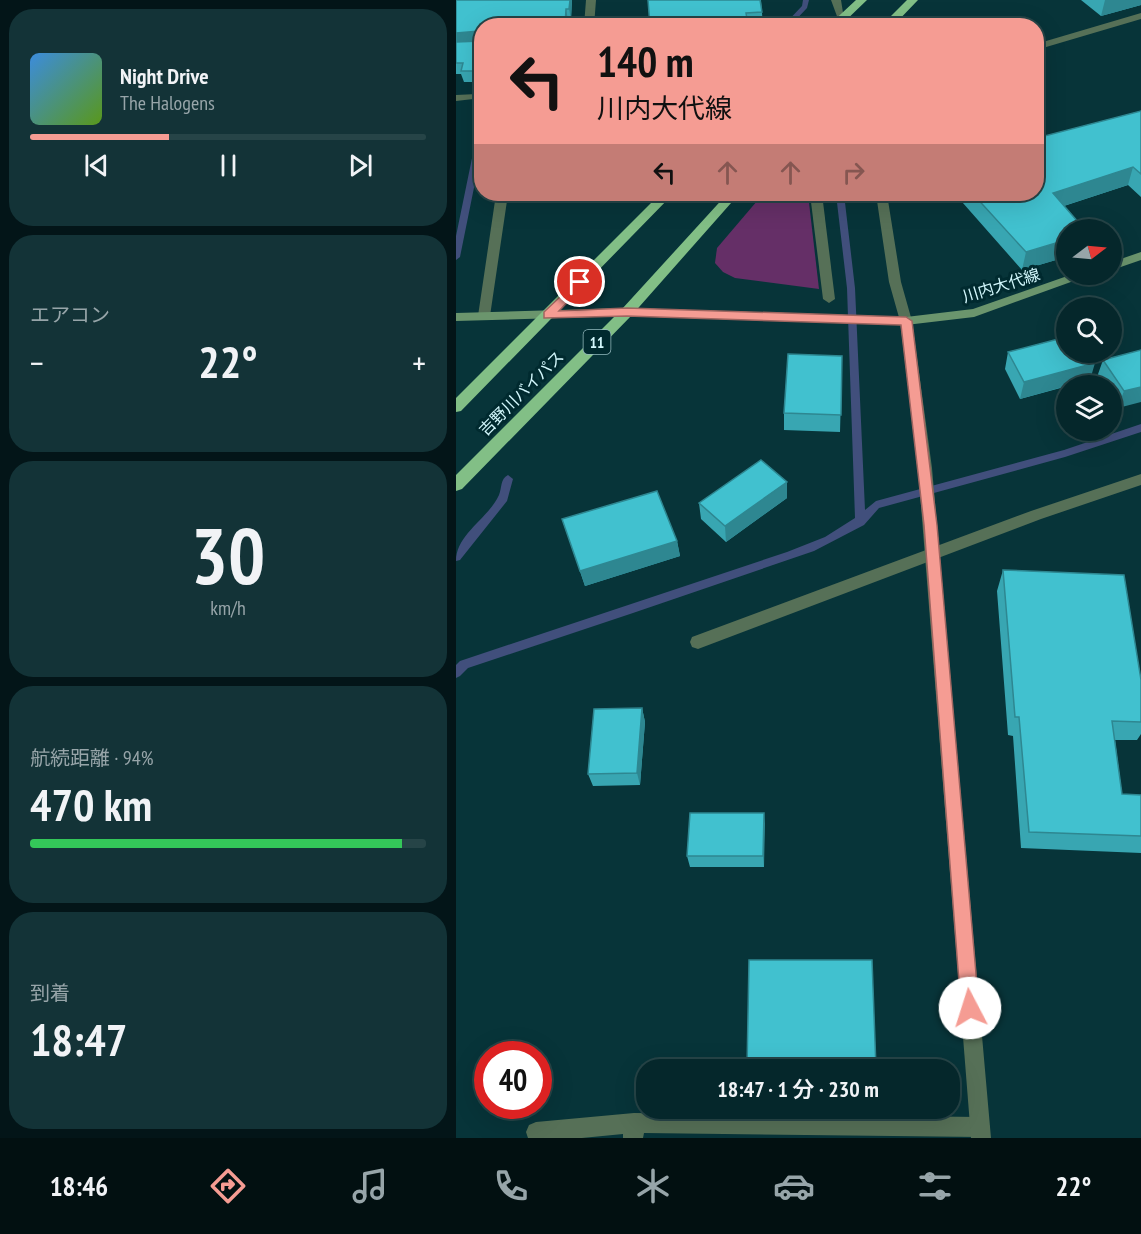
<!DOCTYPE html>
<html lang="ja">
<head>
<meta charset="utf-8">
<style>
	body { margin:0; font-family:"PT Sans Narrow","Noto Sans JP",sans-serif; background:#133337; color:#f1f3f6; height:100vh; display:flex; flex-direction:column; font-size:22px; white-space:nowrap }
	* { box-sizing:border-box; margin:0 }
	p { font-size:20px; color:#97a5a9 }
	.icon { flex:none; width:33px; height:33px; fill:none; stroke:currentColor; stroke-width:2; stroke-linecap:round; stroke-linejoin:round }
	.map { position:relative; flex:1; overflow:hidden }
	.drawer { display:flex; flex-direction:column; gap:9px; padding:9px; background:#031518; width:456px }
	.drawer>* { flex:none }
	.guide { position:absolute; left:18px; top:18px; width:570px; height:183px; border-radius:24px; box-shadow:0 6px 24px #0002,0 0 0 2px #264447; background:#f59c93; color:#111; overflow:hidden }
	.needle { width:39px; rotate:74deg }
	.controls { position:absolute; left:600px; top:219px; display:grid; gap:12px }
	.controls a { display:grid; place-items:center; width:66px; height:66px; border-radius:50%; background:#05272b; box-shadow:0 6px 24px #0002,0 0 0 2px #264447; font-size:30px }
	.speed { position:absolute; left:18px; top:1041px; display:flex; gap:12px; font-size:30px; font-weight:700; text-align:center }
	.speed>* { display:grid; place-content:center; width:78px; height:78px; border-radius:50%; background:#05272b; box-shadow:0 6px 24px #0002,0 0 0 2px #264447; line-height:1 }
	.speed .limit { border:9px solid #d22; background:#fff; color:#111 }
	.pin { position:absolute; display:grid; place-items:center; width:51px; height:51px; color:#fff; margin:-26px; border:3px solid #fff; border-radius:50%; box-shadow:0 2px 6px #0007 }
	.me { position:absolute; width:66px; margin:-33px; rotate:355deg; stroke-linejoin:round; filter:drop-shadow(0 0 4px #0008) }
	.turn { display:flex; align-items:center; gap:21px; height:126px; padding:0 24px; font-size:27px }
	.turn .icon { width:78px; height:78px; stroke-width:2.5 }
	.turn b { display:block; font-size:42px; line-height:51px }
	.lanes { display:flex; align-items:center; height:57px; padding:0 24px; background:#0003; justify-content:center; gap:30px; direction:ltr }
	.lanes .off { opacity:.35 }
	.big { font-size:45px; font-weight:600; line-height:1.1 }
	.drawer .card { flex:1; display:flex; flex-direction:column; justify-content:center; gap:9px; min-width:0; padding:0 21px; border-radius:24px; background:#133337 }
	.drawer .dial { align-items:center; gap:0 }
	.dial b { font-size:78px; line-height:1 }
	.song { display:flex; align-items:center; gap:18px }
	.cover { width:72px; height:72px; border-radius:9px; background:linear-gradient(135deg,hsl(210 70% 55%),hsl(90 70% 35%)) }
	.played { height:6px; border-radius:3px; background:linear-gradient(90deg,#f59c93 35%,#264447 35%) }
	.keys { display:flex; justify-content:space-around; direction:ltr }
	.heat { display:flex; justify-content:space-between; align-items:center; font-size:33px; direction:ltr }
	.charge { height:9px; border-radius:4px; background:linear-gradient(90deg,#34c759 94%,#264447 0) }
	.trip { position:absolute; left:180px; top:1059px; width:324px; height:60px; border-radius:24px; background:#05272b; box-shadow:0 6px 24px #0002,0 0 0 2px #264447; font-weight:600; line-height:60px; text-align:center }
	.menu { display:flex; height:96px; justify-content:space-around; align-items:center; background:#021011; color:#97a5a9 }
	.menu .icon { width:42px; height:42px }
	.menu .selected { color:#f59c93 }
	.menu b { font-size:27px; color:#f1f3f6 }
	main { display:flex; flex:1; min-height:0 }
	.map>svg:first-child { display:block }
</style>
</head>
<body>
<main>
<section class="drawer">
<div class="card">
<div class="song"><i class="cover"></i><div><b>Night Drive</b><p>The Halogens</p></div></div>
<div class="played"></div>
<div class="keys"><svg class="icon" aria-label="previous" viewBox="0 0 24 24"><path d="M18 5L8 12l10 7zM5 5v14"/></svg><svg class="icon" aria-label="pause" viewBox="0 0 24 24"><path d="M8 5v14M16 5v14"/></svg><svg class="icon" aria-label="next" viewBox="0 0 24 24"><path d="M6 5l10 7-10 7zM19 5v14"/></svg></div>
</div>
<div class="card"><p>エアコン</p>
<div class="heat"><a>−</a><b class="big">22°</b><a>+</a></div>
</div>
<div class="card dial"><b>30</b><p>km/h</p></div>
<div class="card"><p>航続距離 · 94%</p><b class="big">470 km</b><div class="charge"></div></div>
<div class="card"><p>到着</p><b class="big">18:47</b></div>
</section>
<div class="map">
<svg width="685" height="1138" viewBox="0 0 685 1138">
	<rect width="100%" height="100%" fill="#073439"/>
	<path fill="#652f67" d="M307,194h45l11,95 -84,-11 -12,-6 -8,-9 2,-15z"/>
	<g fill="none" stroke-linecap="round" stroke-linejoin="round">
		<path fill="#414f7c" fill-rule="evenodd" d="M347,0h6l-2,8 -17,18h-7l19,-20z
			M23,124h3v24l-22,109 -4,3v-24z
			M380,194h8l11,94 10,222 11,-9 188,-51 77,-26v8l-76,25 -186,51 -15,17 -50,26 -181,62 -165,55 -8,8 -4,2v-13l4,-4 327,-109 38,-15 30,-19 -8,-230z
			M52,475l5,4 -6,22 -47,59 -4,1c0,-27 32,-42 43,-66 3,-7 1,-16 9,-20z"/>
		<path fill="#567057" fill-rule="evenodd" d="M685,474v11l-100,34 -343,130 -6,-2 -2,-5 2,-5 339,-126z
			M178,1113l346,4 7,3 3,7 -3,7 -7,3 -336,-4 -1,5h-20v-4l-41,4h-54l-2,-6 3,-7 7,-3z"/>
		<path fill="#567057" fill-rule="evenodd" d="M354,194h12l13,105 -6,4 -6,-4z"/>
		<path fill="#567057" fill-rule="evenodd" d="M130,0h10l-2,26h-10z
			M375,0h10l3,19h-6z
			M685,13v6l-105,31v-6z
			M0,95l21,-1 5,4 -26,3z
			M40,194h12l-18,122 -6,4 -6,-4z"/>
		<path fill="#567057" fill-rule="evenodd" d="M420,194h11l14,88 11,39 20,147 59,670h-20l-53,-670 -18,-147 -11,-39z"/>
		<path fill="#6b956d" fill-rule="evenodd" d="M685,252v8l-29,10v-8z
			M617,274h20l-119,43 -68,8 -279,-9 -171,5v-8l171,-5 279,9 67,-8z"/>
		<path fill="#82bf86" fill-rule="evenodd" d="M400,0h11l-27,26h-12z
			M451,0h11l-25,26h-12z
			M204,194h13l-212,217 -5,1v-14z
			M271,194h12l-107,121 -170,174 -6,2v-16l166,-166z"/>
	</g>
	<path fill="#38a6b2" d="M0,0h116l-1,19 -89,7v56h-18l-3,-8h-5z
		M192,0h113l2,26h-113z
		M625,0h60v5l-40,11z
		M685,111v86l-13,-12 -64,21 2,24v27l-44,13 -67,-76h81l1,-56z
		M685,350l-23,58 -6,-10v-12h-9l-6,-9 6,-17z
		M552,352l82,28 -70,19 -15,-30z
		M386,356l-2,76 -56,-2v-17z
		M331,498l-61,44 -25,-23 -2,-16z
		M106,519l115,22 3,15 -95,30z
		M547,570l138,110v54l-4,6h-22l7,54 19,1v58l-120,-5 -8,-112 -5,-1 -11,-144z
		M186,708l3,14 -5,63 -47,1 -5,-12z
		M308,813v54h-74l-3,-11z
		M291,1068h129v2h-129z"/>
	<path fill="#2e8791" d="M114,0h2l-1,19 -2,-10z
		M649,0h36v5l-40,11z
		M110,9l2,11v6h-3z
		M23,31l3,9 -26,5v-12z
		M677,167l-5,18 -80,26 5,-18z
		M610,240v17l-44,13 4,-18z
		M639,363l-5,17 -24,6 -46,13 4,-17z
		M685,387v15l-23,6 6,-17z
		M331,482v16l-61,44 -1,-16z
		M221,541l3,15 -95,30 -5,-15z
		M186,708l3,14 -5,63 -3,-12z
		M308,813l1,11 -1,43 -1,-11z"/>
	<path fill="#41c1cf" stroke="#2e8791" stroke-width="1.5" d="M0,0h114l-1,9h-3l-1,17h-83v45h-21l2,-8h-7v-21l25,-1 -2,-10 -23,2z
		M192,0h112l2,12 -16,1 2,12 -98,1z
		M685,111v63l-8,-7 -80,26 32,37h-19v10l-40,12 -53,-58h63v-57l1,1z
		M610,337v15h21l8,11 -71,19 -16,-30z
		M685,350v37l-17,4 -21,-31z
		M332,354l54,2 -1,59 -57,-2z
		M305,460l26,22 -62,44 -26,-23z
		M201,491l20,50 -97,30 -18,-52z
		M547,570l121,5 17,105v42l-29,-1 10,73 19,1v41l-112,-4 -10,-115h-4z
		M186,708l-5,65 -49,1 6,-65z
		M234,813h74l-1,43h-76z
		M293,960h123l4,108h-129z"/>
	<path fill="#f59c93" stroke="#9f6560" stroke-width="1.5" d="M124,278l6,4 -2,3 -25,26 68,-3 279,9 6,4 25,204 42,483 -3,6 -6,3 -6,-3 -3,-6 -37,-483 -23,-200 -274,-9 -83,2v-6z"/>
	<g text-anchor="middle" dominant-baseline="central" stroke-width="6" stroke-linejoin="round" paint-order="stroke">
		<rect fill="#002a2f" stroke="#94babf" stroke-width="1.5" x="127.5" y="330" width="27" height="24" rx="4.5"/>
		<g font-size="15" font-weight="bold" fill="#d3f8fd">
			<text x="141" y="342">11</text>
		</g>
		<g font-size="16" fill="#d3f8fd" stroke="#002a2f">
			<text transform="translate(545 285) rotate(-17)">川内大代線</text>
			<text transform="translate(65 393) rotate(-45)">吉野川バイパス</text>
		</g>
	</g>
</svg>
<div class="controls">
<a><svg class="needle" viewBox="-14 -14 28 28"><path d="M0-13l5 13h-10z" fill="#e53935"/><path d="M0 13l5-13h-10z" fill="#97a5a9"/></svg></a>
<a><svg class="icon" aria-label="search" viewBox="0 0 24 24"><circle cx="10" cy="10" r="6"/><path d="M15 15l6 6"/></svg></a>
<a><svg class="icon" aria-label="layers" viewBox="0 0 24 24"><path d="M12 4l9 5-9 5-9-5zM3 14l9 5 9-5"/></svg></a>
</div>
<div class="speed"><div class="limit">40</div></div>
<div class="pin" style="left:124px;top:282px;background:#d93025"><svg class="icon" aria-label="arrive" viewBox="0 0 24 24"><path d="M6 21V4h12l-3 4 3 4H6"/></svg></div>
<svg class="me" style="left:514px;top:1008px" viewBox="-20 -20 40 40"><circle r="19" fill="#fff"/><path d="M0-13L10 11 0 6-10 11z" fill="#f59c93"/></svg>
<div class="trip">18:47 · 1 分 · 230 m</div>
<div class="guide">
<div class="turn"><svg class="icon" aria-label="left" viewBox="0 0 24 24"><path d="M17 20v-9H6M10 6l-5 5 5 5"/></svg><div><b>140 m</b>川内大代線</div></div>
<div class="lanes"><svg class="icon" aria-label="left" viewBox="0 0 24 24"><path d="M17 20v-9H6M10 6l-5 5 5 5"/></svg><svg class="icon off" aria-label="ahead" viewBox="0 0 24 24"><path d="M12 20V5M6 11l6-6 6 6"/></svg><svg class="icon off" aria-label="ahead" viewBox="0 0 24 24"><path d="M12 20V5M6 11l6-6 6 6"/></svg><svg class="icon off" aria-label="right" viewBox="0 0 24 24"><path d="M7 20v-9h11M14 6l5 5-5 5"/></svg></div>
</div>
</div>
</main>
<nav class="menu">
<b>18:46</b>
<svg class="icon selected" aria-label="directions" viewBox="0 0 24 24"><path d="M12 3l9 9-9 9-9-9zM9 14v-3h6M13 9l2 2-2 2"/></svg>
<svg class="icon" aria-label="music" viewBox="0 0 24 24"><path d="M9 18V5l10-2v13"/><circle cx="6" cy="18" r="3"/><circle cx="16" cy="16" r="3"/></svg>
<svg class="icon" aria-label="phone" viewBox="0 0 24 24"><path d="M5 4h4l2 5-3 2q2 4 5 5l2-3 5 2v4C11 20 4 13 5 4z"/></svg>
<svg class="icon" aria-label="climate" viewBox="0 0 24 24"><path d="M12 3v18M4 7l16 10M4 17L20 7"/></svg>
<svg class="icon" aria-label="car" viewBox="0 0 24 24"><path d="M5 17H2v-5l4-1 3-4h7l3 4 3 1v5h-3M9 17h6M6 11h13"/><circle cx="7" cy="17" r="2"/><circle cx="17" cy="17" r="2"/></svg>
<svg class="icon" aria-label="filters" viewBox="0 0 24 24"><path d="M4 7h16M4 17h16"/><circle cx="9" cy="7" r="2"/><circle cx="15" cy="17" r="2"/></svg>
<b>22°</b>
</nav>
</body>
</html>
